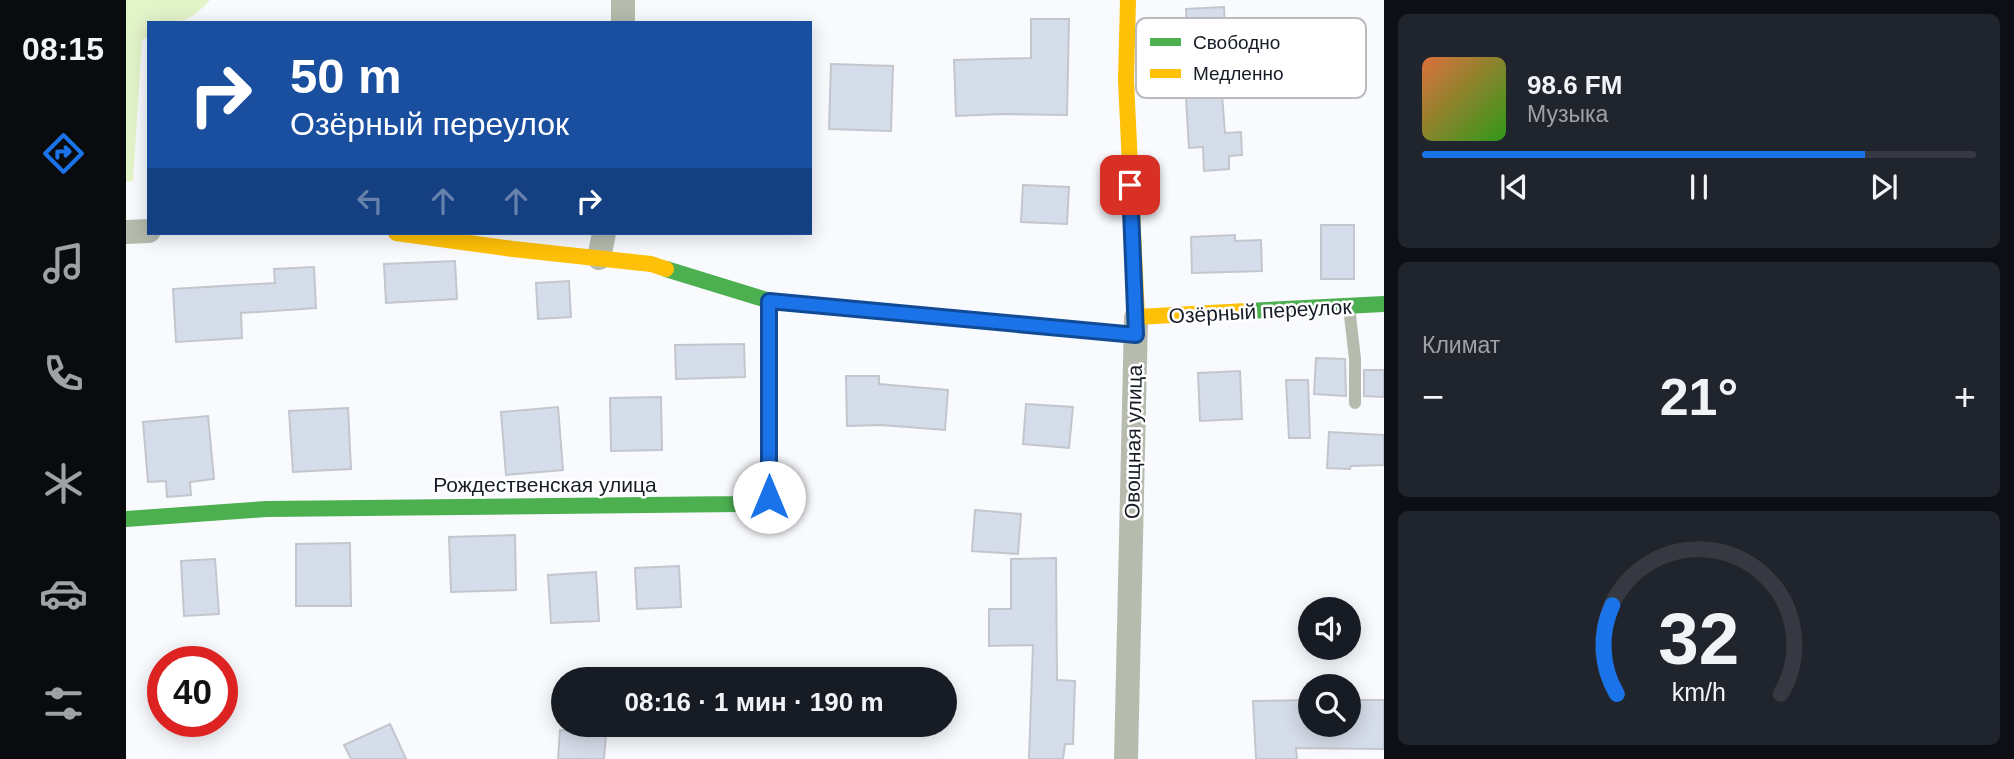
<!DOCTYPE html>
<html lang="ru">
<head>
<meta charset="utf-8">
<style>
	body { margin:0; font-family:Helvetica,sans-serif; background:#20242c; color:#f1f3f6; height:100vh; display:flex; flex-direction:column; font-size:26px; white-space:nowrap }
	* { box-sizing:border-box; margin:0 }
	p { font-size:23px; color:#9ea1a6 }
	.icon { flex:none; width:38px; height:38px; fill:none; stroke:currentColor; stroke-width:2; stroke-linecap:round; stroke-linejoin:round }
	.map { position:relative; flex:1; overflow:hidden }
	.side { display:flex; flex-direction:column; gap:14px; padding:14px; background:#0d0f14; width:630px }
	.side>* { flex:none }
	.top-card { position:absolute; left:21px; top:21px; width:665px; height:214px; border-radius:0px; box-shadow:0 4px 18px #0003; background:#1a4fa0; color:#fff; overflow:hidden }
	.controls { position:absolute; left:1172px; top:597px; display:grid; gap:14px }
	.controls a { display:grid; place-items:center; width:63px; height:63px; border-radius:50%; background:#171b24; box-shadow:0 4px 18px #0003; font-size:35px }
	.speed { position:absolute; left:21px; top:646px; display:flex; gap:14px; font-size:35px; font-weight:700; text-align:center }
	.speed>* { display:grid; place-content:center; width:91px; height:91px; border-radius:50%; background:#171b24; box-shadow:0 4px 18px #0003; line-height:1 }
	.speed .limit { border:10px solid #d22; background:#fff; color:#111 }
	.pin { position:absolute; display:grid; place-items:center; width:60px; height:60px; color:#fff; margin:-30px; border-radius:14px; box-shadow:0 4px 10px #0006 }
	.me { position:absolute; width:77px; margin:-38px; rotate:0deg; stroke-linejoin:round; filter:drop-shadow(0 0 5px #0008) }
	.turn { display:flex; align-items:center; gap:24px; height:147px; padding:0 28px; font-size:32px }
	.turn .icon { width:91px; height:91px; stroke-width:2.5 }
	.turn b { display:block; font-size:49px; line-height:60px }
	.lanes { display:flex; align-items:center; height:66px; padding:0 28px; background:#0003; justify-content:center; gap:35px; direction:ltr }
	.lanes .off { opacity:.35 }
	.big { font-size:52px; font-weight:700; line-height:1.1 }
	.side .widget { flex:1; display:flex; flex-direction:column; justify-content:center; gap:10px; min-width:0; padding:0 24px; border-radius:10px; background:#20242c }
	.side .dial { align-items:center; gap:0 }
	.dial svg { height:182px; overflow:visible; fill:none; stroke:#363941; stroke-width:7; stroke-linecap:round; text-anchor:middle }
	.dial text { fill:#f1f3f6; stroke:none }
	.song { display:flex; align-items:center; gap:21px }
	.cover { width:84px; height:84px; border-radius:10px; background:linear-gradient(135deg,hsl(20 70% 55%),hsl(110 70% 35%)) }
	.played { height:7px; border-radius:4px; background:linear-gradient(90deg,#1a73e8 80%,#363941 80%) }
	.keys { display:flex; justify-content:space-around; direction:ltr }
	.heat { display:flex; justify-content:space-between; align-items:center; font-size:38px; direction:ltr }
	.trip { position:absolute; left:425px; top:667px; width:406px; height:70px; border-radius:35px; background:#171b24; box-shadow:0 4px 18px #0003; font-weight:700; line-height:70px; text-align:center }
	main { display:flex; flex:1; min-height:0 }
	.menu { display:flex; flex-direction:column; width:126px; justify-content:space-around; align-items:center; background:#090b0e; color:#9ea1a6 }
	.menu .icon { width:49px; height:49px }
	.menu .active { color:#1a73e8 }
	.menu b { font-size:32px; color:#f1f3f6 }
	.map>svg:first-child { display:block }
</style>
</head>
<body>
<main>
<nav class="menu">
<b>08:15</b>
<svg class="icon active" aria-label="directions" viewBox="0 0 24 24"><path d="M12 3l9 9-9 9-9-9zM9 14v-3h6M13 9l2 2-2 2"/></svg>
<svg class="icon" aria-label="music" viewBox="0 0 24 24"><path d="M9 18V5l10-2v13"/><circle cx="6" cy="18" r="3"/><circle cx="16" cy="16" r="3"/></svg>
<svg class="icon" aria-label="phone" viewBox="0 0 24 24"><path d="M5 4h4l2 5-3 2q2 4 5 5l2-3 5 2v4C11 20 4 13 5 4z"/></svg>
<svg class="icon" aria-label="climate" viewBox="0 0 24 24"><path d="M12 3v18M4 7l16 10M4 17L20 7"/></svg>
<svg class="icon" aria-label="car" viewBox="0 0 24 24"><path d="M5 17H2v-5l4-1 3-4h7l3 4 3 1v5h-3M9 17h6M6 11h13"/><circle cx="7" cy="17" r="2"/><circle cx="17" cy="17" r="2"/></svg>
<svg class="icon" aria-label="filters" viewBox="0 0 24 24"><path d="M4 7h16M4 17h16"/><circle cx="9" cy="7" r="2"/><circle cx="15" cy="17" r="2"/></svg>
</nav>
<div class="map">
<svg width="1258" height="759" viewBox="0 0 1258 759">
	<rect width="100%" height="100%" fill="#f8fafd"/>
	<path fill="#e4f4c9" d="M0,0h84c-22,24 -31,23 -61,23v14l-7,3 -9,141 -7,1z"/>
	<path fill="#d6ddea" stroke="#c3c6cd" stroke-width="2" d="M1098,7l2,46 -38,1 -2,-45z
		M905,19h38l-2,96 -65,-1 -46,2 -2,-56 77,-2z
		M705,64l62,2 -2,65 -62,-2z
		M1096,95l3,38 16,-1 1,23 -13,1v13l-25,2 -1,-24 -14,1 -3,-51z
		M897,185l46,2 -2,37 -46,-2z
		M1195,225h33v54h-33z
		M1109,235v6l26,-1 1,31 -70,2 -1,-36z
		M329,261l2,38 -71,4 -2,-39z
		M188,267l2,41 -75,5 1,25 -66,4 -3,-53 102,-6 -1,-14z
		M443,281l2,36 -33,2 -2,-36z
		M618,344l1,33 -69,2 -1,-34z
		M1190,358l29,1 1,37 -32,-2z
		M1238,370h20v27l-20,-1z
		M1114,371l2,48 -42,2 -2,-48z
		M720,376h33v8l69,6 -3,40 -64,-5 -34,1z
		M1160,380h22l2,58h-21z
		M535,397l1,53 -51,1 -1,-53z
		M900,404l47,3 -4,41 -46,-4z
		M432,407l5,63 -57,5 -5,-63z
		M222,408l3,61 -58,3 -4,-61z
		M82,416l6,63 -24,3 1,13 -24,2 -1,-16 -18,1 -5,-60z
		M1203,432l55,3v30l-33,1 -1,3 -23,-1z
		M849,510l46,4 -3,40 -46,-3z
		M389,535l1,55 -65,2 -2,-55z
		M224,543l1,63h-55v-62z
		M930,558l1,122 18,1 -2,63h-8l-2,15h-34l4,-114 -44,1v-37h22v-50z
		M89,559l4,55 -35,2 -3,-55z
		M553,566l2,41 -44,2 -2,-41z
		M470,572l3,49 -48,2 -3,-48z
		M1185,700v24h38v-24h35v49l-88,-1 1,11h-41l-3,-58z
		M264,724l16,35h-55l-7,-14z
		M434,730l46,3 -2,26h-46z"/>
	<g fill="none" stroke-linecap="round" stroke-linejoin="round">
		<path stroke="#b6bbae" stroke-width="12" d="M1223,307l6,52v44"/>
		<path stroke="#b6bbae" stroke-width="24" d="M497,23v-23
			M0,232l23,-1
			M473,258l5,-25
			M1000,759l10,-441"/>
		<path stroke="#4caf50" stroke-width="16" d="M540,269l104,32 366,34
			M1121,311l137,-7
			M0,519l140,-10 473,-5 17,-4"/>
		<path stroke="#ffc107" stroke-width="16" d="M1002,0l-2,80 11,237 110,-6
			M270,233l117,16 138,15 15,5
			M630,500l13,-3 1,-196"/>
	</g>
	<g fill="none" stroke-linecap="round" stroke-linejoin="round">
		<g stroke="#114b97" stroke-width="18">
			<path id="route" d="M643,497v-196l367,34 -6,-150"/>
		</g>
		<use href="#route" stroke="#1a73e8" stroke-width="12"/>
	</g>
	<g text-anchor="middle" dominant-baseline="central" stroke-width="5" stroke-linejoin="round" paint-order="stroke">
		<g font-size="21" fill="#171c26" stroke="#fff">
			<text transform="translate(1134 311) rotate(-3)">Озёрный переулок</text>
			<text transform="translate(1007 442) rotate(-89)">Овощная улица</text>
			<text x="419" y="484">Рождественская улица</text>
		</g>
	</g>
	<rect x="1010" y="18" width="230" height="80" rx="10" fill="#fff" stroke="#b9bbbe" stroke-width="2"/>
	<rect x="1024" y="38" width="31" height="8" fill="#4caf50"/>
	<rect x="1024" y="69" width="31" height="9" fill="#ffc107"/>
	<g font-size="19" fill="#171c26">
		<text x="1067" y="49">Свободно</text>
		<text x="1067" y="80">Медленно</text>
	</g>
</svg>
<div class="controls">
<a><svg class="icon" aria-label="sound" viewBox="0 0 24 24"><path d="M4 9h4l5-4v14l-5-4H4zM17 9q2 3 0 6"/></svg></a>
<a><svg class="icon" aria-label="search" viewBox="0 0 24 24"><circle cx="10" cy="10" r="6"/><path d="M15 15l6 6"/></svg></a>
</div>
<div class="speed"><div class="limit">40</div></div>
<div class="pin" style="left:1004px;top:185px;background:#d93025"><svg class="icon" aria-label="arrive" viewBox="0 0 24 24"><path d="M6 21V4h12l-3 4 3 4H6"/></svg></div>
<svg class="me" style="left:643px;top:497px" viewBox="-20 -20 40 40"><circle r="19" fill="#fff"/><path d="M0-13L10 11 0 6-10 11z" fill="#1a73e8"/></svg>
<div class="trip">08:16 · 1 мин · 190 m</div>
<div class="top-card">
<div class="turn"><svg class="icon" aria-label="right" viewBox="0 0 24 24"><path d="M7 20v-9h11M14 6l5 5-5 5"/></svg><div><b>50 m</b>Озёрный переулок</div></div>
<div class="lanes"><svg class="icon off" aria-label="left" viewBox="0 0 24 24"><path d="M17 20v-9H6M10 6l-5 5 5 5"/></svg><svg class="icon off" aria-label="ahead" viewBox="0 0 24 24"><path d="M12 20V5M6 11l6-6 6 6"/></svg><svg class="icon off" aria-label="ahead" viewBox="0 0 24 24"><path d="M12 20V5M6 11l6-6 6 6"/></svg><svg class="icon" aria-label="right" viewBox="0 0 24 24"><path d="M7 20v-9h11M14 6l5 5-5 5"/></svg></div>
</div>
</div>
<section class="side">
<div class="widget">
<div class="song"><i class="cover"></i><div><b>98.6 FM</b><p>Музыка</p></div></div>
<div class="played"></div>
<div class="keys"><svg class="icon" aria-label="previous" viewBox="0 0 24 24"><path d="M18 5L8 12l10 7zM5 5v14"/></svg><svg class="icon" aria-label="pause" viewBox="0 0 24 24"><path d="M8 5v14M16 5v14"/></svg><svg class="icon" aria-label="next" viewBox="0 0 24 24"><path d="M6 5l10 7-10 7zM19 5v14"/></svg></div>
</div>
<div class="widget"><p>Климат</p>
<div class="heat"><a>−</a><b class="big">21°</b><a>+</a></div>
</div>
<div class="widget dial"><svg viewBox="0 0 100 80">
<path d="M14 69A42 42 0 1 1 86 69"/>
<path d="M14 69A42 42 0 0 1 12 30" stroke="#1a73e8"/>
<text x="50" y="56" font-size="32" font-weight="700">32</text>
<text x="50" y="72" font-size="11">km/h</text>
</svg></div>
</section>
</main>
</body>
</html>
